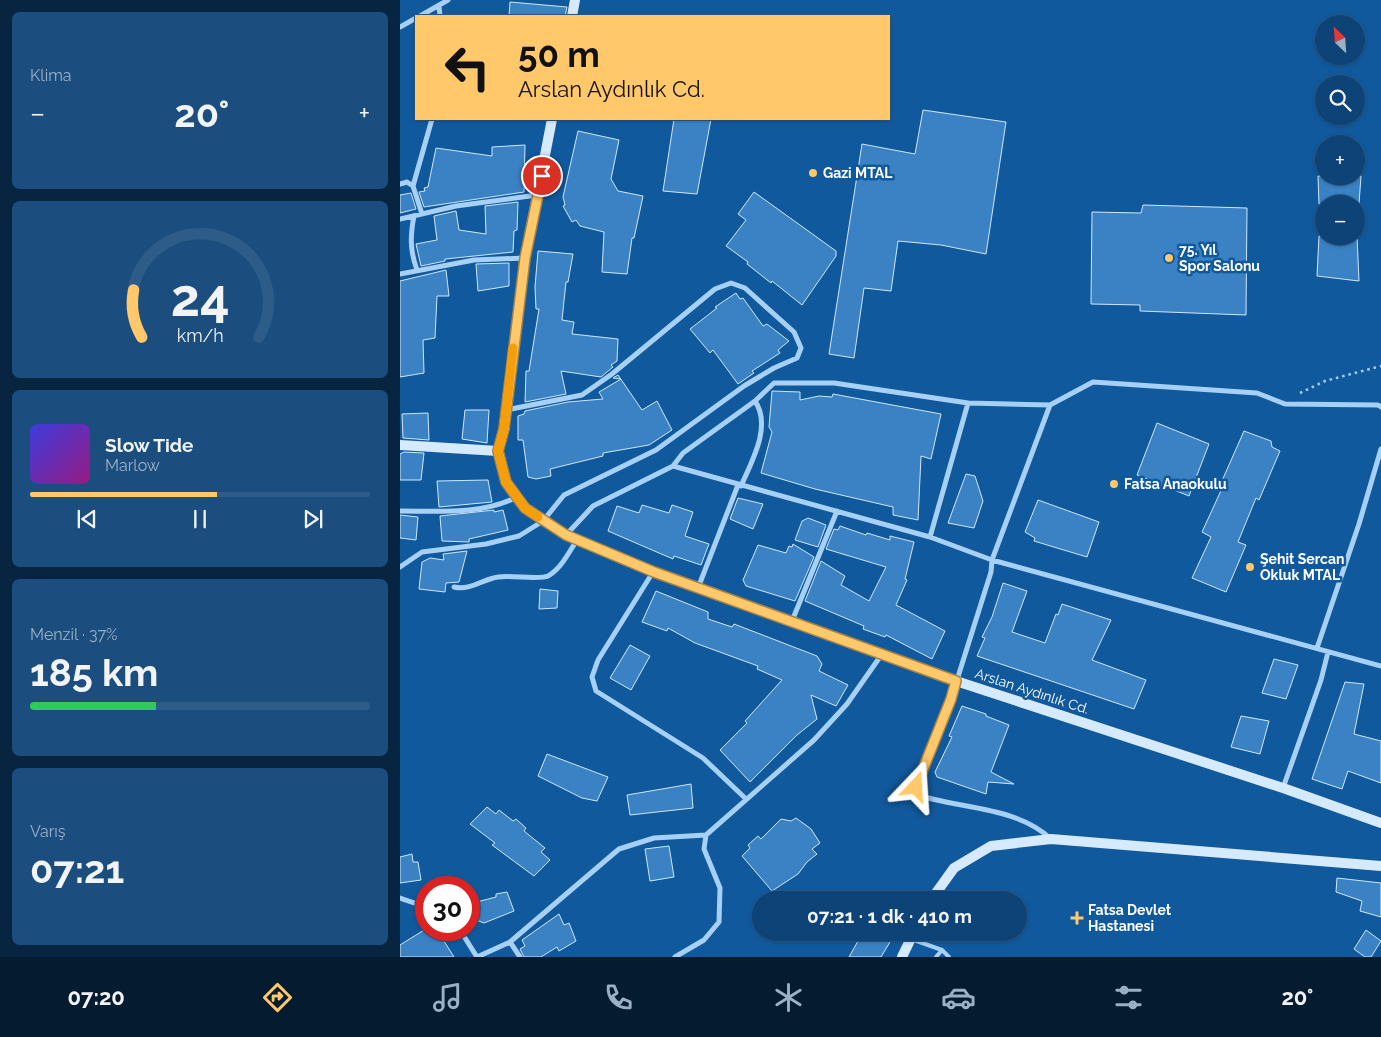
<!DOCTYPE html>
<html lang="tr">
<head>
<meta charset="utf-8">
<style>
	body { margin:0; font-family:Raleway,sans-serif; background:#1b4e7e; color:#f1f3f6; height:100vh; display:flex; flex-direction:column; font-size:19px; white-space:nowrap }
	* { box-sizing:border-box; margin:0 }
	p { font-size:16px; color:#9ab0c5 }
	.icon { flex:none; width:28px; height:28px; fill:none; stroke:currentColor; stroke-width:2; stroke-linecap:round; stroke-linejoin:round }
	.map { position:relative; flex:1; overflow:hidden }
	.details { display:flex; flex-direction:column; gap:12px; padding:12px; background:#072541; width:400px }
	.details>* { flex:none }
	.banner { position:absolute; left:15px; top:15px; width:475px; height:105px; border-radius:0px; box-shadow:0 1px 4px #0004,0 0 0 1px #2d5c88; background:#ffc86a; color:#111; overflow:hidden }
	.needle { width:32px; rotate:335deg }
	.fabs { position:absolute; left:915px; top:15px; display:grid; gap:10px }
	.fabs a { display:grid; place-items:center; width:50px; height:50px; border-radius:50%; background:#0d4376; box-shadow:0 1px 4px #0004,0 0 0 1px #2d5c88; font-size:25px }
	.speed { position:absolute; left:15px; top:876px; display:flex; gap:10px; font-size:25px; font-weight:700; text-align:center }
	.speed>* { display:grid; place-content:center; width:65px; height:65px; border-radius:50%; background:#0d4376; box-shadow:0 1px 4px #0004,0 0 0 1px #2d5c88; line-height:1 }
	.speed .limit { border:8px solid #d22; background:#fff; color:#111 }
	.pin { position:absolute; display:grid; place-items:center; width:42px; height:42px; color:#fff; margin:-21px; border:2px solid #fff; border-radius:50%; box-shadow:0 1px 5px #0007 }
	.me { position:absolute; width:55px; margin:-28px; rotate:20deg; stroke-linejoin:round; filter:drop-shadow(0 0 4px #0008) }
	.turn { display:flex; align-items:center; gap:18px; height:105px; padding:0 20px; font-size:22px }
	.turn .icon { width:65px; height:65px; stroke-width:2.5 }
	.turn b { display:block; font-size:35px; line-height:42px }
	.big { font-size:38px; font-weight:700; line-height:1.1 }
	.details .widget { flex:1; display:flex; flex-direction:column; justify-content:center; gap:8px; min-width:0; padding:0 18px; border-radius:8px; background:#1b4e7e }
	.details .dial { align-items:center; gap:0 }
	.dial svg { height:130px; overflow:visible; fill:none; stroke:#2d5c88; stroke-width:7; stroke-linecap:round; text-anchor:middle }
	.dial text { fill:#f1f3f6; stroke:none }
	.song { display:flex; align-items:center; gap:15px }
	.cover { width:60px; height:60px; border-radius:8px; background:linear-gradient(135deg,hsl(240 70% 55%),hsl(310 70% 35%)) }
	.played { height:5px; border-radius:2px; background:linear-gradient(90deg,#ffc86a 55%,#2d5c88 55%) }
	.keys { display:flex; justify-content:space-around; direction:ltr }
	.heat { display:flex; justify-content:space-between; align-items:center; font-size:28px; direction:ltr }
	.charge { height:8px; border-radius:4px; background:linear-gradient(90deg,#34c759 37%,#2d5c88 0) }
	.trip { position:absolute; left:352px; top:891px; width:275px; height:50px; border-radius:25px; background:#0d4376; box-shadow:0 1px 4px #0004,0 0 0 1px #2d5c88; font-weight:700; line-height:50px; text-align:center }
	.tab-bar { display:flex; height:80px; justify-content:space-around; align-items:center; background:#051b2f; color:#9ab0c5 }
	.tab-bar .icon { width:35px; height:35px }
	.tab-bar .current { color:#ffc86a }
	.tab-bar b { font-size:22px; color:#f1f3f6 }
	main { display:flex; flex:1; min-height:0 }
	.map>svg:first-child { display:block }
</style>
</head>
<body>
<main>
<section class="details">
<div class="widget"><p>Klima</p>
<div class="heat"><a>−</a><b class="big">20°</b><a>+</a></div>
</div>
<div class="widget dial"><svg viewBox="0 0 100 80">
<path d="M14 69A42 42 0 1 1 86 69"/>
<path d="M14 69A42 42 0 0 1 9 40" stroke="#ffc86a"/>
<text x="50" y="56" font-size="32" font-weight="700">24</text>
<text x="50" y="72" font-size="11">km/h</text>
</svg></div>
<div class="widget">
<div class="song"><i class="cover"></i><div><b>Slow Tide</b><p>Marlow</p></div></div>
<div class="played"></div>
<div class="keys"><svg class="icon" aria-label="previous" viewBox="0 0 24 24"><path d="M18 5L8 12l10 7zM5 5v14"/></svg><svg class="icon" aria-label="pause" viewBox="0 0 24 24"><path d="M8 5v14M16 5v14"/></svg><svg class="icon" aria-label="next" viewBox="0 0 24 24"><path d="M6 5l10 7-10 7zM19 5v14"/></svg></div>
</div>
<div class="widget"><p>Menzil · 37%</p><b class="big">185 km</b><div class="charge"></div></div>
<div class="widget"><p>Varış</p><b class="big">07:21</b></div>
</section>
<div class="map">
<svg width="981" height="957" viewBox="0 0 981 957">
	<rect width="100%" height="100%" fill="#11599d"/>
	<path fill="#3a82c4" stroke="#cfe8fe" d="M110,2l57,5 -2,9h-56z
		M523,110l83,12 -20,132 -45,-9 -43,-4 -7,50 -27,-3 -10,70 -25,-4 33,-210 53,10z
		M274,119h37l-14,75 -34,-3z
		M178,131l41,9 -8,39 7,12 25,5 -9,42h-2l-5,36 -25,-2 2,-40 -24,-6 -4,-6 -4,2 -9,-16 2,-1 -2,-8z
		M125,145l-1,47 -100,15 -5,-15 6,-1 -1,-3 4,-1 8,-39 56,8v-9z
		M918,176h43l-2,28h-40z
		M354,192l82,59v5l-34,49 -30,-24 -1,2 -24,-19 1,-2 -22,-16 20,-26 -8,-6z
		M11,193l5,16 -16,4v-18z
		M118,202l-1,28 -3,1 -1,21 -68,7v2l-24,5 -5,-22 21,-4 -3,-24 22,-5 3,19 27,4 -1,-28z
		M743,205l104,3 -1,107 -106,-4v-6l-49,-1 1,-92 49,1z
		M919,236h38l2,45 -42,-5z
		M138,251l35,3 -5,28h-2l-4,38 12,2 -2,12 46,5 -1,22 -6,4 2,2 -12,10 -40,-6 5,23 -41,8 1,-31h3l10,-62h-3l-1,-22z
		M109,263v23l-31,5 -2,-27z
		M46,270l3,26h-12l-2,42 -12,2 1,33 -24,4v-96z
		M336,293l4,6 3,-1 20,28 4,-2 22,17 -11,9 2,3 -28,18 2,2 -16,11 -25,-34 -3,3 -20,-24 27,-21 -2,-1z
		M218,375l24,35 15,-9 15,29 -23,15 -46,8v3l-53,13 1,7 -15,3 -8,-2 -5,-37h-5v-24l6,-2 1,-3 43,-9 35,-3 -4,-7 22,-13 -8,-1z
		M372,391l28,1v8l19,-4 13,1 1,-3 108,20 -10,45 -10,-3 -3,64 -25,-5v-8l-78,-18 -54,-16 11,-41 -3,-5z
		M65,410h24l-2,33 -25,-4z
		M28,413l1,27 -26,-2 -1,-24z
		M757,423l52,21 -20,52 -52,-21z
		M844,431l27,10 1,6 8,4 -21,49 -3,-2 -18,44 8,3 -20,47 -34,-14 19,-41 -9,-5 22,-48 -3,-1z
		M4,452l20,1 -3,27h-21v-26z
		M566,474l9,2 8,25 -9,27 -26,-5z
		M88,480l4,22 -53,5 -2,-26z
		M338,498l25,6 -10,25 -23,-10z
		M638,500l61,22 -12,35 -53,-16 1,-3 -10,-6z
		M242,505l27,8 3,-8 21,7 -8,24 24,8 -8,21 -27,-9 -1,3 -65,-28 9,-25 22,7z
		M94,510v2l9,-2 5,20 -39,9v3l-27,-1 -2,-25z
		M0,515l18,2 -2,23 -16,-2z
		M408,518l18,7 -8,22 -23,-7 7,-19z
		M440,526l26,9 1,-2 23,7v-4l24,6 -9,37 2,1 -11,25 49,26 -13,28 -46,-24 -1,2 -22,-8 1,-3 -59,-25 16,-40 24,15 -4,9 28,16 17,-34 -60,-18 8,-20 4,1z
		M393,544l21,13 -19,44 -49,-15 -3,-6 15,-35 28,8 3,-7 3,1z
		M67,551l-8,31 -13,1 -1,9 -26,-3 3,-27 8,-4 14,2 -1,-6z
		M603,583l24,8 -15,41 33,11 11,-29 2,1 4,-11 49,16 -19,40 54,20 -12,29 -157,-53 8,-18 -3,-1 10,-20z
		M140,589l18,2 -1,17 -18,1z
		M256,591l52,21v7l24,8 2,-3 83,32 5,8 -3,7 29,14 -12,21 -25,-11 6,24 -20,16 -47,47 -30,-32 27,-27 -2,-2 37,-41 -25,-11 1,-3 -63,-23 -27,-15 -1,3 -25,-9z
		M230,645l20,11 -19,34 -21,-12z
		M874,659l24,6 -12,34 -24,-6z
		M945,682l19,2 -10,50 27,7v42l-33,-12 -6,18 -30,-10z
		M562,706l24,8v2l23,9 -18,47 23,12 -26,-2 -2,12 -49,-17 -2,-5 17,-35 -3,-1z
		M841,716l28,5 -9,33 -29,-7z
		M147,754l61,23 -11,24 -15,-3 -44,-22z
		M291,784l2,24 -63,7 -3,-20z
		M87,807l9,7 3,-4 14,11 3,-2 10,9 -2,3 21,17 -4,4 9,8 -16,16 -42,-31 3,-2 -25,-19z
		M396,818l15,11 9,14 -8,6 5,5 -10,8 -9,12 -26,17 -30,-35 8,-8 -2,-3 10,-9 3,3 20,-20 10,2z
		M269,846l5,31 -24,4 -5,-32z
		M12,854l1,8h5l3,18 -21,3v-26z
		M937,878l44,5v34l-21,-6 2,-10 -26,-9z
		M107,892l7,19 -30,12 -13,-5 -2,-14 27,-7v-3z
		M159,914l5,11 5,-2 7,18 -17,10 -2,-4 -16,10h-17l-4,-8 5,-3 -3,-6z
		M24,930h13l17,27h-54v-12z
		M966,930l15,11 -10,16h-6l-11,-8z
		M463,932h33l-15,25h-32z"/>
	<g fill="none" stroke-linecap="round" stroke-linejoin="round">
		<path stroke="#a6d0f5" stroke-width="2.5" stroke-dasharray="2.5 4" stroke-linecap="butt" d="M900,393l25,-12 56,-15"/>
		<path stroke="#a6d0f5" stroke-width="4" d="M511,939l31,11 7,7
			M536,957l6,-7"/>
		<path stroke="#a6d0f5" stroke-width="5" d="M39,6l1,10
			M20,16l28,-16
			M0,27l16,-9
			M0,184l7,-2 6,4 9,28
			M13,186l19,-67
			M14,216c-4,20 -4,35 3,54
			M0,219l56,-13 81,-11
			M0,274l74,-14 51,-2
			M273,466l257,71 62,23 389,106
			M341,486c11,-25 31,-60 14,-85
			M0,511c39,0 82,4 117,-14
			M166,535l27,-29 80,-40 10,-13 72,-52 19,-18h60l134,20 82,2
			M530,537l38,-134
			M0,567l22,-15 64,-8 33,-8 24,-15 21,-26 92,-45 88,-64 30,-18 23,-10 4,-10 -7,-16 -49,-44 -14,-5 -16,6 -103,85 -30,21 -76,15
			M253,572l-55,88 -6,17 4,14 107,67 43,41
			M54,587c16,4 29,-8 44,-10 12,-2 42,3 50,-1 13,-7 21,-24 29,-36
			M298,588l40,-103
			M392,621l45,-110
			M917,648l42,-124 22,-75
			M883,788l38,-108 7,-28
			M651,839c-34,-32 -87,-30 -130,-43l-5,-9 35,-88 40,-127 1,-12 58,-155 43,-23 164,11 28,11 93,1 3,2
			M0,898l26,9
			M60,930l17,27
			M110,942l10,15
			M77,957l33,-15 109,-93 35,-11 52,-3 108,-95 33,-36 35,-50
			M275,957l29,-17 15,-18 1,-34 -16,-39 2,-14"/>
		<path stroke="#d6eafd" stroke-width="10" d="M172,16l3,-16
			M152,119l-27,139 -21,171 -6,22 8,31 19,26 41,27 88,37 302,109 327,107 98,35
			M0,445l98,6
			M531,900l23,-32 37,-22 60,-7 330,27
			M502,957l12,-25"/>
	</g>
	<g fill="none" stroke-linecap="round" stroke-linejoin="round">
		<g stroke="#a68245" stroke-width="12">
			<path id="route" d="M142,176l-17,82 -21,171 -6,22 8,31 19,26 41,27 88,37 302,109 -5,18 -35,88"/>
		</g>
		<use href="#route" stroke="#ffc86a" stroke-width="9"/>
		<path stroke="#f59e0b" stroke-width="9" d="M113,348l-9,81 -6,22 8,31 19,26 13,9"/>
	</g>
	<g fill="#ffc86a" stroke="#11599d" stroke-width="2">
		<circle cx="413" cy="173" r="5"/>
		<circle cx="769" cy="258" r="5"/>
		<circle cx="714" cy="484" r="5"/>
		<circle cx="850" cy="567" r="5"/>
		<path d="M674.5 910.5h5v5h5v5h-5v5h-5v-5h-5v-5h5z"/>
	</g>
	<g text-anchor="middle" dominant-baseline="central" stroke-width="5" stroke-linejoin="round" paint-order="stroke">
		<g font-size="14" font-weight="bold" fill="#fff" stroke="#11599d" text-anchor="start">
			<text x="423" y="173">Gazi MTAL</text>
			<text x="779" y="250">75. Yıl<tspan x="779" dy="16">Spor Salonu</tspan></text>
			<text x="724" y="484">Fatsa Anaokulu</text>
			<text x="860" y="559">Şehit Sercan<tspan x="860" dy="16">Okluk MTAL</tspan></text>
			<text x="688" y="910">Fatsa Devlet<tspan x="688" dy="16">Hastanesi</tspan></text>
		</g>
		<g font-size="14" fill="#fff" stroke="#11599d">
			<text transform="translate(632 691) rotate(18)">Arslan Aydınlık Cd.</text>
		</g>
	</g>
</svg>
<div class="fabs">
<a><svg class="needle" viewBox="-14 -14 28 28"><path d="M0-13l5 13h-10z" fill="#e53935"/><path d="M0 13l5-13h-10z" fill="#9ab0c5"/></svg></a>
<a><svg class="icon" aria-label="search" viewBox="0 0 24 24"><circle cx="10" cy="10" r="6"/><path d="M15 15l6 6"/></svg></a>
<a>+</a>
<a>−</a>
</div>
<div class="speed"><div class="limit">30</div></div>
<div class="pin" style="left:142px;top:176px;background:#d93025"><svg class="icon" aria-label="arrive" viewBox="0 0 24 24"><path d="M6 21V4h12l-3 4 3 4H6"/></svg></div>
<svg class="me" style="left:516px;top:787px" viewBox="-20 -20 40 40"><path d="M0-17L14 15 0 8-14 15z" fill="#ffc86a" stroke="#fff" stroke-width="4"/></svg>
<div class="trip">07:21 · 1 dk · 410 m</div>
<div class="banner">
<div class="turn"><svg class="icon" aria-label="left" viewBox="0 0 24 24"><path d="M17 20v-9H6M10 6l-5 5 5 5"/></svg><div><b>50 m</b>Arslan Aydınlık Cd.</div></div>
</div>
</div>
</main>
<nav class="tab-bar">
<b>07:20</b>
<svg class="icon current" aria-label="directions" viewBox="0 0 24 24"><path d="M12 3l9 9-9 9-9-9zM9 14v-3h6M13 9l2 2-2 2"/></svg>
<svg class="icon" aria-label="music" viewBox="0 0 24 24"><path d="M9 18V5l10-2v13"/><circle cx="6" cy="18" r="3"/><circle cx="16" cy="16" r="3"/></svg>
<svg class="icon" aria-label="phone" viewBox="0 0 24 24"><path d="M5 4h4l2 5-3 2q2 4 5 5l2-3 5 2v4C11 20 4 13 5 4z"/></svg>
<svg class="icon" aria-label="climate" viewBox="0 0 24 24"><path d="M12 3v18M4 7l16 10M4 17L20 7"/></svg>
<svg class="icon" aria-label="car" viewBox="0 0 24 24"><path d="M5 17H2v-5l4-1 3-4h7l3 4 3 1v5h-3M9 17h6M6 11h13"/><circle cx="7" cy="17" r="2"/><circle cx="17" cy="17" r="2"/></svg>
<svg class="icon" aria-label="filters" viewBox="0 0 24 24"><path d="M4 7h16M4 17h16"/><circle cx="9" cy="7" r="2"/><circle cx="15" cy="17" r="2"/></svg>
<b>20°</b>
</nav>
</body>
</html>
